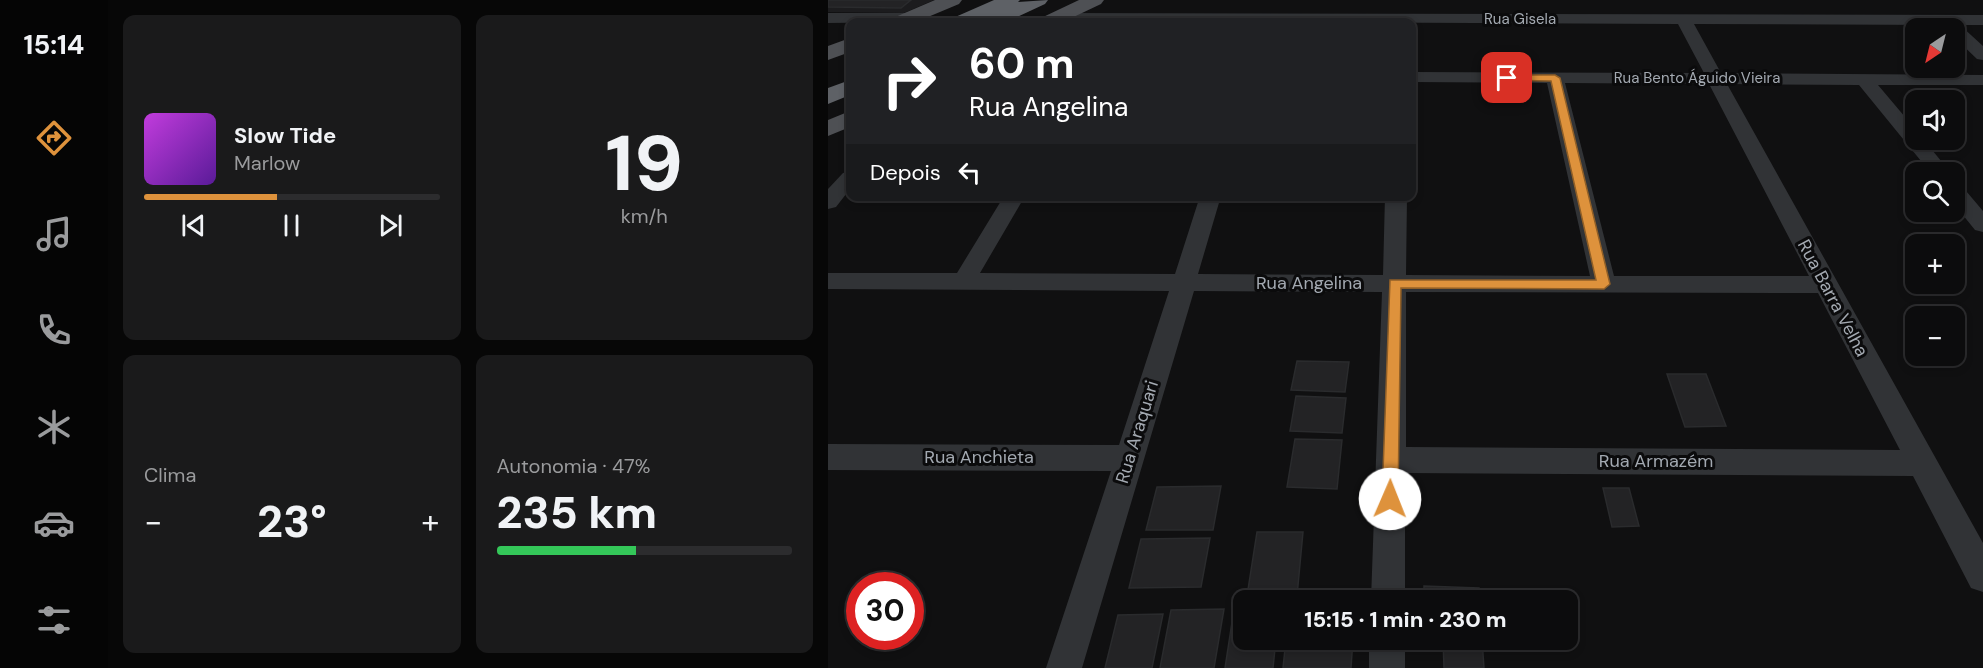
<!DOCTYPE html>
<html lang="pt">
<head>
<meta charset="utf-8">
<style>
	body { margin:0; font-family:"DM Sans",sans-serif; background:#1a1a1b; color:#f1f3f6; height:100vh; display:flex; flex-direction:column; font-size:22px; white-space:nowrap }
	* { box-sizing:border-box; margin:0 }
	p { font-size:20px; color:#9a9b9d }
	.icon { flex:none; width:33px; height:33px; fill:none; stroke:currentColor; stroke-width:2; stroke-linecap:round; stroke-linejoin:round }
	.map { position:relative; flex:1; overflow:hidden }
	.drawer { display:flex; flex-direction:column; gap:15px; padding:15px; background:#070707; width:720px }
	.drawer>* { flex:none }
	.banner { position:absolute; left:18px; top:18px; width:570px; height:183px; border-radius:12px; box-shadow:0 3px 9px #0003,0 0 0 2px #2c2c2e; background:#202124; color:#fff; overflow:hidden }
	.needle { width:39px; rotate:215deg }
	.controls { position:absolute; left:1077px; top:18px; display:grid; gap:12px }
	.controls a { display:grid; place-items:center; width:60px; height:60px; border-radius:12px; background:#0c0c0d; box-shadow:0 3px 9px #0003,0 0 0 2px #2c2c2e; font-size:30px }
	.speed { position:absolute; left:18px; top:572px; display:flex; gap:12px; font-size:30px; font-weight:700; text-align:center }
	.speed>* { display:grid; place-content:center; width:78px; height:78px; border-radius:50%; background:#0c0c0d; box-shadow:0 3px 9px #0003,0 0 0 2px #2c2c2e; line-height:1 }
	.speed .limit { border:9px solid #d22; background:#fff; color:#111 }
	.pin { position:absolute; display:grid; place-items:center; width:51px; height:51px; color:#fff; margin:-26px; border-radius:12px; box-shadow:0 3px 9px #0006 }
	.me { position:absolute; width:66px; margin:-33px; rotate:1deg; stroke-linejoin:round; filter:drop-shadow(0 0 4px #0008) }
	.turn { display:flex; align-items:center; gap:21px; height:126px; padding:0 24px; font-size:27px }
	.turn .icon { width:78px; height:78px; stroke-width:2.5 }
	.turn b { display:block; font-size:42px; line-height:51px }
	.then { display:flex; align-items:center; height:57px; padding:0 24px; background:#0003; gap:12px; font-size:22px }
	.big { font-size:45px; font-weight:800; line-height:1.1 }
	.drawer .widget { flex:1; display:flex; flex-direction:column; justify-content:center; gap:9px; min-width:0; padding:0 21px; border-radius:12px; background:#1a1a1b }
	.drawer .dial { align-items:center; gap:0 }
	.dial b { font-size:78px; line-height:1 }
	.song { display:flex; align-items:center; gap:18px }
	.cover { width:72px; height:72px; border-radius:9px; background:linear-gradient(135deg,hsl(290 70% 55%),hsl(270 70% 35%)) }
	.played { height:6px; border-radius:3px; background:linear-gradient(90deg,#de923c 45%,#2c2c2e 45%) }
	.keys { display:flex; justify-content:space-around; direction:ltr }
	.heat { display:flex; justify-content:space-between; align-items:center; font-size:33px; direction:ltr }
	.charge { height:9px; border-radius:4px; background:linear-gradient(90deg,#34c759 47%,#2c2c2e 0) }
	.drawer .tiles { flex:1; display:grid; gap:15px; grid-template-columns:repeat(2,1fr) }
	.trip { position:absolute; left:405px; top:590px; width:345px; height:60px; border-radius:12px; background:#0c0c0d; box-shadow:0 3px 9px #0003,0 0 0 2px #2c2c2e; font-weight:800; line-height:60px; text-align:center }
	main { display:flex; flex:1; min-height:0 }
	.tab-bar { display:flex; flex-direction:column; width:108px; justify-content:space-around; align-items:center; background:#050505; color:#9a9b9d }
	.tab-bar .icon { width:42px; height:42px }
	.tab-bar .current { color:#de923c }
	.tab-bar b { font-size:27px; color:#f1f3f6 }
	.map>svg:first-child { display:block }
</style>
</head>
<body>
<main>
<nav class="tab-bar">
<b>15:14</b>
<svg class="icon current" aria-label="directions" viewBox="0 0 24 24"><path d="M12 3l9 9-9 9-9-9zM9 14v-3h6M13 9l2 2-2 2"/></svg>
<svg class="icon" aria-label="music" viewBox="0 0 24 24"><path d="M9 18V5l10-2v13"/><circle cx="6" cy="18" r="3"/><circle cx="16" cy="16" r="3"/></svg>
<svg class="icon" aria-label="phone" viewBox="0 0 24 24"><path d="M5 4h4l2 5-3 2q2 4 5 5l2-3 5 2v4C11 20 4 13 5 4z"/></svg>
<svg class="icon" aria-label="climate" viewBox="0 0 24 24"><path d="M12 3v18M4 7l16 10M4 17L20 7"/></svg>
<svg class="icon" aria-label="car" viewBox="0 0 24 24"><path d="M5 17H2v-5l4-1 3-4h7l3 4 3 1v5h-3M9 17h6M6 11h13"/><circle cx="7" cy="17" r="2"/><circle cx="17" cy="17" r="2"/></svg>
<svg class="icon" aria-label="filters" viewBox="0 0 24 24"><path d="M4 7h16M4 17h16"/><circle cx="9" cy="7" r="2"/><circle cx="15" cy="17" r="2"/></svg>
</nav>
<section class="drawer">
<div class="tiles">
<div class="widget">
<div class="song"><i class="cover"></i><div><b>Slow Tide</b><p>Marlow</p></div></div>
<div class="played"></div>
<div class="keys"><svg class="icon" aria-label="previous" viewBox="0 0 24 24"><path d="M18 5L8 12l10 7zM5 5v14"/></svg><svg class="icon" aria-label="pause" viewBox="0 0 24 24"><path d="M8 5v14M16 5v14"/></svg><svg class="icon" aria-label="next" viewBox="0 0 24 24"><path d="M6 5l10 7-10 7zM19 5v14"/></svg></div>
</div>
<div class="widget dial"><b>19</b><p>km/h</p></div>
<div class="widget"><p>Clima</p>
<div class="heat"><a>−</a><b class="big">23°</b><a>+</a></div>
</div>
<div class="widget"><p>Autonomia · 47%</p><b class="big">235 km</b><div class="charge"></div></div>
</div>
</section>
<div class="map">
<svg width="1155" height="668" viewBox="0 0 1155 668">
	<rect width="100%" height="100%" fill="#101011"/>
	<path fill="#1c1c1e" d="M0,0h106l-30,13 -76,-1z"/>
	<path fill="#232325" stroke="#2a2b2d" stroke-width="1.5" d="M0,0h83l-10,8 -73,-1z
		M469,361l52,1 -4,30 -54,-2z
		M839,374h39l20,52 -41,1z
		M468,396l50,2 -4,35 -52,-2z
		M467,439l47,1 -5,49 -50,-2z
		M393,486l-8,44h-67l11,-43z
		M775,488h26l10,38 -27,1z
		M429,532h46l-6,64h-50z
		M382,538l-9,49 -72,1 12,-49z
		M596,586l55,2 1,12h-56z
		M396,609l-10,59h-54l11,-58z
		M406,609h10v30h32l-3,29h-48z
		M335,614l-11,54h-47l13,-53z
		M458,639h67l-2,29h-68z
		M615,639h39l2,29h-40z"/>
	<g fill="none" stroke-linecap="round" stroke-linejoin="round">
		<path fill="#313336" fill-rule="evenodd" d="M0,13h81l8,5 -7,4 -82,1z
			M230,13l925,2v10h-23l23,21v14l-6,-1 -23,-22v-9h-8l-4,-3 -248,-1 27,49 262,2v10h-105l38,45v10h8l26,32h-20l-71,-87 -132,-1 256,459v49l-12,-4 -58,-112 -508,-3v127h-34l11,-308 -188,-1 -112,377h-36l65,-197 -283,-1v-26l291,1 50,-154 -341,-2v-16h129l47,-77h21l-45,77 195,1 25,-78h21l-23,78 185,1 2,-79h22l-1,79 184,1 -43,-193 -135,-1v-10l292,1 -26,-49 -625,-3 -3,-3 3,-3zM737,83l144,1 100,192h-195zM578,292l412,1 82,157 -494,-3z
			M22,171v18l-14,18 -8,2v-20l15,-16z
			M1126,184l7,1 22,26v21l-8,-2 -21,-26z
			M541,639h36v29h-36z"/>
		<path fill="#4e5054" fill-rule="evenodd" d="M107,0h27l-3,4 -43,18h-26l3,-4z
			M251,0h25l-3,4 -38,18h-25l3,-4z
			M22,38v14l-22,8v-14z
			M22,111v16l-22,9v-16z"/>
		<path fill="#5e6166" fill-rule="evenodd" d="M166,0h26l-2,2 30,-2 -3,4 -39,18h-25l2,-3 -7,3h-26l3,-4z
			M22,80v15l-22,9v-16z"/>
	</g>
	<path fill="#de923c" stroke="#905f27" stroke-width="1.5" d="M679,75h48l5,3 50,206 -6,5 -203,-1 -3,211 -2,6 -6,2 -6,-2 -2,-6 8,-219h206l-45,-199 -47,-1 -1,-2z"/>
	<g text-anchor="middle" dominant-baseline="central" stroke-width="6" stroke-linejoin="round" paint-order="stroke">
		<g font-size="15" fill="#a3a9b1" stroke="#0b0b0c">
			<text x="692" y="19">Rua Gisela</text>
			<text x="869" y="78">Rua Bento Águido Vieira</text>
		</g>
		<g font-size="18" fill="#a3a9b1" stroke="#0b0b0c">
			<text x="481" y="283">Rua Angelina</text>
			<text transform="translate(1005 298) rotate(62)">Rua Barra Velha</text>
			<text transform="translate(309 432) rotate(-73)">Rua Araquari</text>
			<text x="151" y="457">Rua Anchieta</text>
			<text x="828" y="461">Rua Armazém</text>
		</g>
	</g>
</svg>
<div class="controls">
<a><svg class="needle" viewBox="-14 -14 28 28"><path d="M0-13l5 13h-10z" fill="#e53935"/><path d="M0 13l5-13h-10z" fill="#9a9b9d"/></svg></a>
<a><svg class="icon" aria-label="sound" viewBox="0 0 24 24"><path d="M4 9h4l5-4v14l-5-4H4zM17 9q2 3 0 6"/></svg></a>
<a><svg class="icon" aria-label="search" viewBox="0 0 24 24"><circle cx="10" cy="10" r="6"/><path d="M15 15l6 6"/></svg></a>
<a>+</a>
<a>−</a>
</div>
<div class="speed"><div class="limit">30</div></div>
<div class="pin" style="left:679px;top:78px;background:#d93025"><svg class="icon" aria-label="arrive" viewBox="0 0 24 24"><path d="M6 21V4h12l-3 4 3 4H6"/></svg></div>
<svg class="me" style="left:562px;top:499px" viewBox="-20 -20 40 40"><circle r="19" fill="#fff"/><path d="M0-13L10 11 0 6-10 11z" fill="#de923c"/></svg>
<div class="trip">15:15 · 1 min · 230 m</div>
<div class="banner">
<div class="turn"><svg class="icon" aria-label="right" viewBox="0 0 24 24"><path d="M7 20v-9h11M14 6l5 5-5 5"/></svg><div><b>60 m</b>Rua Angelina</div></div>
<div class="then">Depois<svg class="icon" aria-label="left" viewBox="0 0 24 24"><path d="M17 20v-9H6M10 6l-5 5 5 5"/></svg></div>
</div>
</div>
</main>
</body>
</html>
